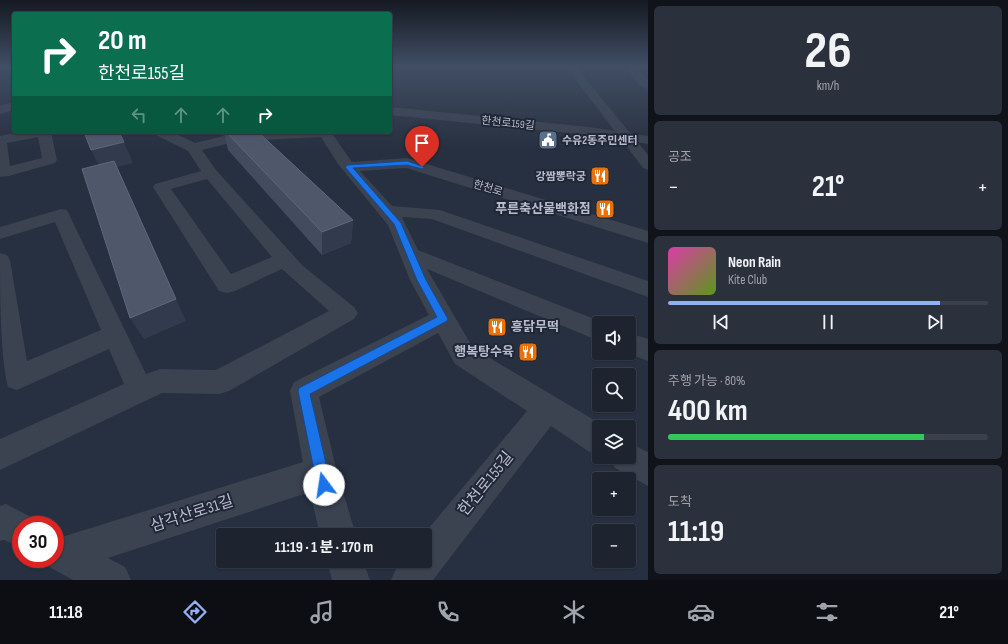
<!DOCTYPE html>
<html lang="ko">
<head>
<meta charset="utf-8">
<style>
	body { margin:0; font-family:"Sofia Sans Condensed","Noto Sans KR",sans-serif; background:#2a303c; color:#f1f3f6; height:100vh; display:flex; flex-direction:column; font-size:15px; white-space:nowrap }
	* { box-sizing:border-box; margin:0 }
	p { font-size:13px; color:#a0a4ab }
	.icon { flex:none; width:22px; height:22px; fill:none; stroke:currentColor; stroke-width:2; stroke-linecap:round; stroke-linejoin:round }
	.map { position:relative; flex:1; overflow:hidden }
	.details { display:flex; flex-direction:column; gap:6px; padding:6px; background:#10141a; width:360px }
	.details>* { flex:none }
	.guide { position:absolute; left:12px; top:12px; width:380px; height:122px; border-radius:4px; box-shadow:0 1px 3px #0004,0 0 0 1px #3b414c; background:#0b6e4f; color:#fff; overflow:hidden }
	.tools { position:absolute; left:592px; top:316px; display:grid; gap:8px }
	.tools a { display:grid; place-items:center; width:44px; height:44px; border-radius:4px; background:#1d2430; box-shadow:0 1px 3px #0004,0 0 0 1px #3b414c; font-size:20px }
	.speed { position:absolute; left:12px; top:516px; display:flex; gap:8px; font-size:20px; font-weight:700; text-align:center }
	.speed>* { display:grid; place-content:center; width:52px; height:52px; border-radius:50%; background:#1d2430; box-shadow:0 1px 3px #0004,0 0 0 1px #3b414c; line-height:1 }
	.speed .limit { border:6px solid #d22; background:#fff; color:#111 }
	.pin { position:absolute; display:grid; place-items:center; width:34px; height:34px; color:#fff; margin:-41px -17px; border-radius:50% 50% 50% 0; rotate:-45deg; box-shadow:0 0 4px #0007 }
	.pin .icon { rotate:45deg }
	.me { position:absolute; width:44px; margin:-22px; rotate:346deg; stroke-linejoin:round; filter:drop-shadow(0 0 3px #0008) }
	.turn { display:flex; align-items:center; gap:14px; height:84px; padding:0 20px; font-size:18px }
	.turn .icon { width:52px; height:52px; stroke-width:2.5 }
	.turn b { display:block; font-size:28px; line-height:34px }
	.lanes { display:flex; align-items:center; height:38px; padding:0 20px; background:#0003; justify-content:center; gap:20px; direction:ltr }
	.lanes .off { opacity:.35 }
	.big { font-size:30px; font-weight:700; line-height:1.1 }
	.details .widget { flex:1; display:flex; flex-direction:column; justify-content:center; gap:6px; min-width:0; padding:0 14px; border-radius:6px; background:#2a303c }
	.details .dial { align-items:center; gap:0 }
	.dial b { font-size:52px; line-height:1 }
	.song { display:flex; align-items:center; gap:12px }
	.cover { width:48px; height:48px; border-radius:6px; background:linear-gradient(135deg,hsl(320 70% 55%),hsl(90 70% 35%)) }
	.played { height:4px; border-radius:2px; background:linear-gradient(90deg,#93b0f5 85%,#3b414c 85%) }
	.keys { display:flex; justify-content:space-around; direction:ltr }
	.heat { display:flex; justify-content:space-between; align-items:center; font-size:22px; direction:ltr }
	.charge { height:6px; border-radius:3px; background:linear-gradient(90deg,#34c759 80%,#3b414c 0) }
	.trip { position:absolute; left:216px; top:528px; width:216px; height:40px; border-radius:4px; background:#1d2430; box-shadow:0 1px 3px #0004,0 0 0 1px #3b414c; font-weight:700; line-height:40px; text-align:center }
	.tab-bar { display:flex; height:64px; justify-content:space-around; align-items:center; background:#0c0e13; color:#a0a4ab }
	.tab-bar .icon { width:28px; height:28px }
	.tab-bar .current { color:#93b0f5 }
	.tab-bar b { font-size:18px; color:#f1f3f6 }
	main { display:flex; flex:1; min-height:0 }
	.map>svg:first-child { display:block }
</style>
</head>
<body>
<main>
<div class="map">
<svg width="648" height="580" viewBox="0 0 648 580">
	<rect width="100%" height="100%" fill="#273040"/>
	<g fill="none" stroke-linecap="round" stroke-linejoin="round">
		<path fill="#3b4250" fill-rule="evenodd" d="M3,67h11v7z
			M628,67h10l2,5 8,8v9c-9,-2 -17,-13 -20,-22z
			M14,102v8l-14,4v-8z
			M390,107l199,20 59,9v8l-59,-9 -199,-20z
			M20,132h31l6,28 -2,3 -46,13 -9,1v-41zM38,137l4,21 -32,8 -3,-23z
			M154,132h18l23,11 29,-7 -6,-4h113l21,30 55,-4 241,73v12l-242,-75 -46,3 32,35 48,4 208,71v16l-216,-78 -30,-2 16,33 187,73h-6v18l-172,-72 46,79 133,79h-7v28l-11,-4 -37,-25 -118,154h-42l6,-13 4,-6h24v-26h-2l104,-124 -72,-47 -17,-31 -119,64 18,75 19,63h-36l-10,-43 -202,66 17,9 6,13h-58l-31,-17 -1,-4h14v-27l10,4 238,-74 -13,-71 4,-9 135,-67 -19,-35 -22,-55 -50,-61 -17,-27 -83,4 -36,9 14,20 87,96 51,41 4,6 -4,6 -125,72 -10,3 -57,-1 -162,77v-31l124,-55 -15,-35 -92,41 -9,-3c-8,-30 -8,-100 -8,-134l7,2 3,5 17,101 74,-31 -46,-108 -55,17v-12l61,-18 6,1 79,164 14,-5 56,1 113,-59 -47,-42 -47,22 -8,2 -8,-2 -66,-104 2,-3 46,-13 -13,-20 -32,-16zM207,179l65,78 -41,17 -60,-85z
			M629,333l19,6v22l-21,-8h2z
			M629,443l19,9v34l-33,-18 -5,-11h19z
			M6,504l27,14 3,7h-15v22l-17,-7 -4,1v-35z
			M327,561h36l7,19h-38z"/>
		<path fill="#3b4250" fill-rule="evenodd" d="M566,67h10l72,88v15l-5,-2z"/>
	</g>
	<path fill="#424c5e" d="M224,132h34l95,88 -2,23 -29,12 -94,-105z"/>
	<path fill="#323b4d" d="M124,142l9,21 -16,4 69,154 -42,18 -14,-21 -28,-147 -11,-21z
		M353,220l-2,23 -29,12v-23z"/>
	<path fill="#4f586a" stroke="#5f6879" d="M84,132h35l5,10 -33,8z
		M226,132h32l95,88 -31,12z
		M114,161l62,138 -46,19 -48,-149z"/>
	<linearGradient id="sky" x2="0" y2="1"><stop stop-color="#151a23"/><stop offset="0.45" stop-color="#414e64"/><stop offset="1" stop-color="#414e64" stop-opacity="0"/></linearGradient>
	<rect width="648" height="148" fill="url(#sky)"/>
	<path fill="#1a73e8" stroke="#114b97" d="M407,161l18,6 -3,2 -15,-4 -54,3 48,55 25,57 22,39 -1,2 -137,73 21,91 -2,5 -5,2 -5,-2 -2,-5 -19,-94 1,-3 138,-71 -20,-37 -23,-56 -49,-57 3,-2z"/>
	<defs>
		<g id="civic-square" transform="scale(1)"><rect x="-9" y="-9" width="18" height="18" rx="4" fill="#5c6f8a" stroke="#202736"/><path d="M-.6-6.5H3V-4.5H.6V-3L4-1V1h2V6H-6V1h2V-1L-.6-3ZM-1.2 2.5V6h2.4V2.5Z" fill="#fff"/></g>
		<g id="restaurant-square" transform="scale(1)"><rect x="-9" y="-9" width="18" height="18" rx="4" fill="#e8710a" stroke="#202736"/><path d="M-5-6h1v4h1v-4h1v4h1v-4h1v5L-1.5 .5V6h-2V.5L-5-1ZM5-6V6H3V1.5H1.5Q1.5-4 5-6Z" fill="#fff"/></g>
	</defs>
	<g fill-rule="evenodd">
		<use href="#civic-square" x="548" y="140"/>
		<use href="#restaurant-square" x="600" y="176"/>
		<use href="#restaurant-square" x="605" y="209"/>
		<use href="#restaurant-square" x="497" y="327"/>
		<use href="#restaurant-square" x="528" y="352"/>
	</g>
	<g text-anchor="middle" dominant-baseline="central" stroke-width="4" stroke-linejoin="round" paint-order="stroke">
		<g font-size="11" fill="#b8bdcb" stroke="#202736">
			<text transform="translate(508 123) rotate(6)">한천로159길</text>
			<text transform="translate(488 188) rotate(17)">한천로</text>
		</g>
		<g font-size="11" font-weight="bold" fill="#b8bdcb" stroke="#202736" text-anchor="start">
			<text x="562" y="140">수유2동주민센터</text>
			<text x="586" y="176" text-anchor="end">강짬뽕락궁</text>
		</g>
		<g font-size="13" font-weight="bold" fill="#b8bdcb" stroke="#202736" text-anchor="end">
			<text x="591" y="209">푸른축산물백화점</text>
			<text x="511" y="327" text-anchor="start">흥닭무떡</text>
			<text x="514" y="352">행복탕수육</text>
		</g>
		<g font-size="16" fill="#b8bdcb" stroke="#202736">
			<text transform="translate(486 484) rotate(-51)">한천로155길</text>
			<text transform="translate(192 514) rotate(-18)">삼각산로31길</text>
		</g>
	</g>
</svg>
<div class="tools">
<a><svg class="icon" aria-label="sound" viewBox="0 0 24 24"><path d="M4 9h4l5-4v14l-5-4H4zM17 9q2 3 0 6"/></svg></a>
<a><svg class="icon" aria-label="search" viewBox="0 0 24 24"><circle cx="10" cy="10" r="6"/><path d="M15 15l6 6"/></svg></a>
<a><svg class="icon" aria-label="layers" viewBox="0 0 24 24"><path d="M12 4l9 5-9 5-9-5zM3 14l9 5 9-5"/></svg></a>
<a>+</a>
<a>−</a>
</div>
<div class="speed"><div class="limit">30</div></div>
<div class="pin" style="left:422px;top:167px;background:#d93025"><svg class="icon" aria-label="arrive" viewBox="0 0 24 24"><path d="M6 21V4h12l-3 4 3 4H6"/></svg></div>
<svg class="me" style="left:324px;top:485px" viewBox="-20 -20 40 40"><circle r="19" fill="#fff"/><path d="M0-13L10 11 0 6-10 11z" fill="#1a73e8"/></svg>
<div class="trip">11:19 · 1 분 · 170 m</div>
<div class="guide">
<div class="turn"><svg class="icon" aria-label="right" viewBox="0 0 24 24"><path d="M7 20v-9h11M14 6l5 5-5 5"/></svg><div><b>20 m</b>한천로155길</div></div>
<div class="lanes"><svg class="icon off" aria-label="left" viewBox="0 0 24 24"><path d="M17 20v-9H6M10 6l-5 5 5 5"/></svg><svg class="icon off" aria-label="ahead" viewBox="0 0 24 24"><path d="M12 20V5M6 11l6-6 6 6"/></svg><svg class="icon off" aria-label="ahead" viewBox="0 0 24 24"><path d="M12 20V5M6 11l6-6 6 6"/></svg><svg class="icon" aria-label="right" viewBox="0 0 24 24"><path d="M7 20v-9h11M14 6l5 5-5 5"/></svg></div>
</div>
</div>
<section class="details">
<div class="widget dial"><b>26</b><p>km/h</p></div>
<div class="widget"><p>공조</p>
<div class="heat"><a>−</a><b class="big">21°</b><a>+</a></div>
</div>
<div class="widget">
<div class="song"><i class="cover"></i><div><b>Neon Rain</b><p>Kite Club</p></div></div>
<div class="played"></div>
<div class="keys"><svg class="icon" aria-label="previous" viewBox="0 0 24 24"><path d="M18 5L8 12l10 7zM5 5v14"/></svg><svg class="icon" aria-label="pause" viewBox="0 0 24 24"><path d="M8 5v14M16 5v14"/></svg><svg class="icon" aria-label="next" viewBox="0 0 24 24"><path d="M6 5l10 7-10 7zM19 5v14"/></svg></div>
</div>
<div class="widget"><p>주행 가능 · 80%</p><b class="big">400 km</b><div class="charge"></div></div>
<div class="widget"><p>도착</p><b class="big">11:19</b></div>
</section>
</main>
<nav class="tab-bar">
<b>11:18</b>
<svg class="icon current" aria-label="directions" viewBox="0 0 24 24"><path d="M12 3l9 9-9 9-9-9zM9 14v-3h6M13 9l2 2-2 2"/></svg>
<svg class="icon" aria-label="music" viewBox="0 0 24 24"><path d="M9 18V5l10-2v13"/><circle cx="6" cy="18" r="3"/><circle cx="16" cy="16" r="3"/></svg>
<svg class="icon" aria-label="phone" viewBox="0 0 24 24"><path d="M5 4h4l2 5-3 2q2 4 5 5l2-3 5 2v4C11 20 4 13 5 4z"/></svg>
<svg class="icon" aria-label="climate" viewBox="0 0 24 24"><path d="M12 3v18M4 7l16 10M4 17L20 7"/></svg>
<svg class="icon" aria-label="car" viewBox="0 0 24 24"><path d="M5 17H2v-5l4-1 3-4h7l3 4 3 1v5h-3M9 17h6M6 11h13"/><circle cx="7" cy="17" r="2"/><circle cx="17" cy="17" r="2"/></svg>
<svg class="icon" aria-label="filters" viewBox="0 0 24 24"><path d="M4 7h16M4 17h16"/><circle cx="9" cy="7" r="2"/><circle cx="15" cy="17" r="2"/></svg>
<b>21°</b>
</nav>
</body>
</html>
